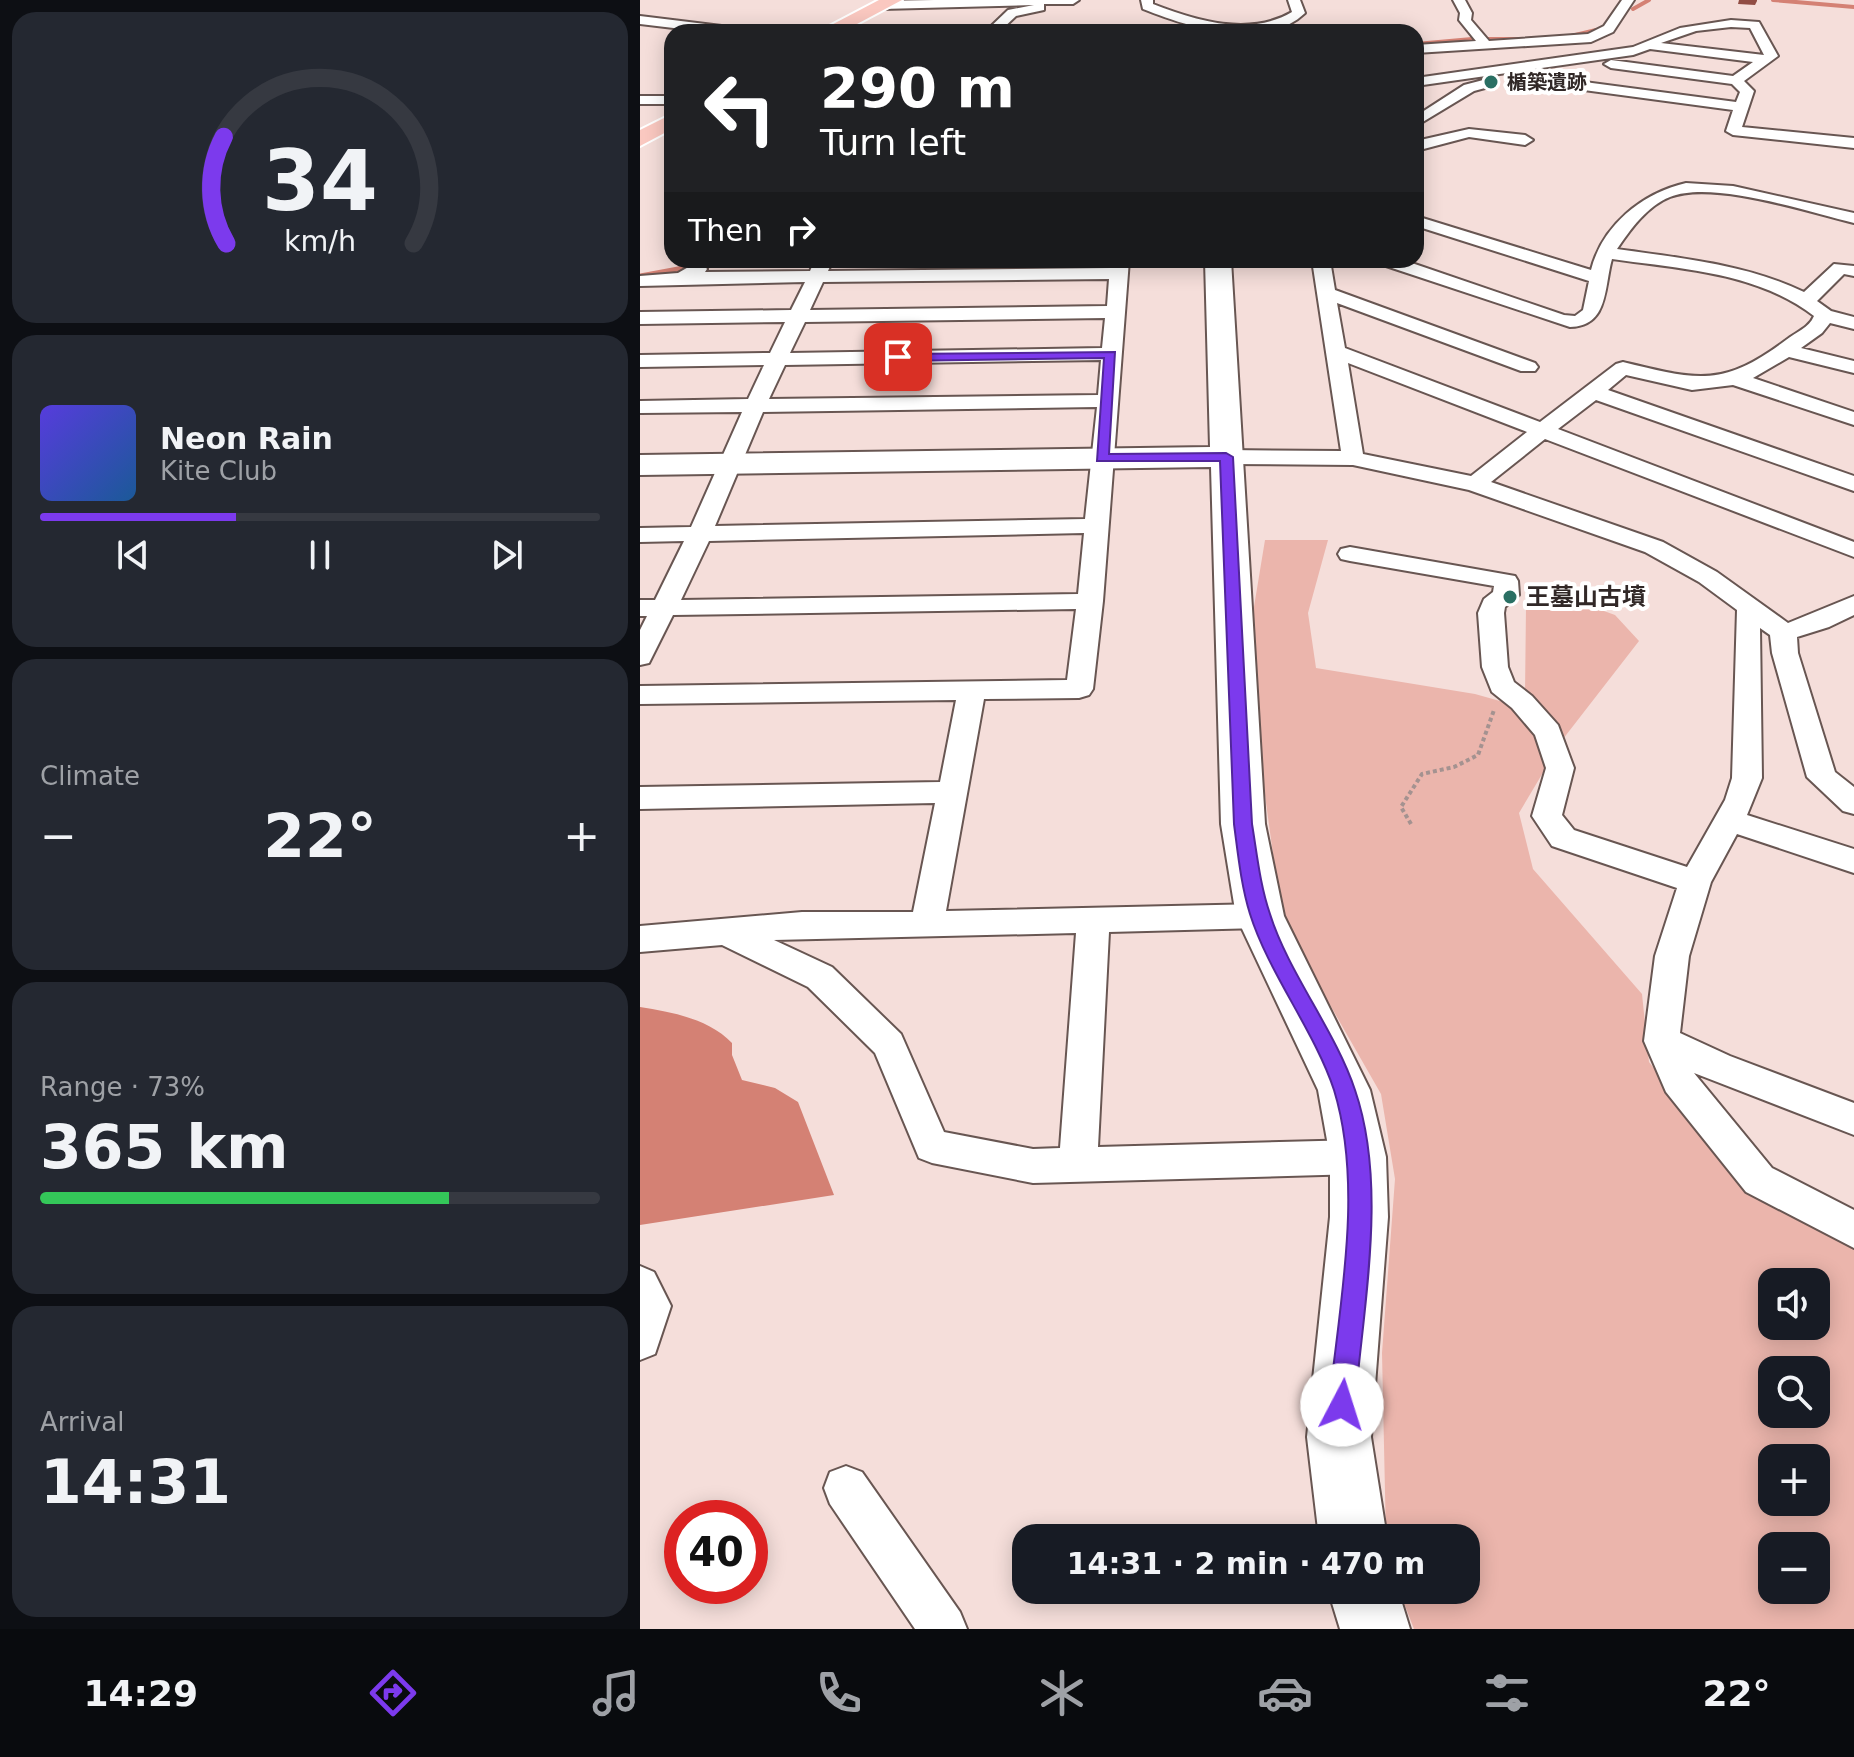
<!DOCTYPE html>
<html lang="en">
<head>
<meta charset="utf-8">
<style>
	body { margin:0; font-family:"DejaVu Sans","Noto Sans JP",sans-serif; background:#242831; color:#f1f3f6; height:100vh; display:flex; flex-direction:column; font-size:30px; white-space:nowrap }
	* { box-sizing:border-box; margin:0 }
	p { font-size:26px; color:#9ea1a6 }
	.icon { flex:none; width:44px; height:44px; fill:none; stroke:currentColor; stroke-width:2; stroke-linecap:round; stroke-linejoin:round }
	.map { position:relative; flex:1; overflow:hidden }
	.details { display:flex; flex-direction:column; gap:12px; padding:12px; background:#0d0f14; width:640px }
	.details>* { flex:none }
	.guide { position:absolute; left:24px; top:24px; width:760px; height:244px; border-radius:24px; box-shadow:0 4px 20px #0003; background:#202124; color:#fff; overflow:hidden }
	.tools { position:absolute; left:1118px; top:1268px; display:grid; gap:16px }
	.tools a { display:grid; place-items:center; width:72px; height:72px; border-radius:16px; background:#171b24; box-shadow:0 4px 20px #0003; font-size:40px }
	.speed { position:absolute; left:24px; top:1500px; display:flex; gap:16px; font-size:40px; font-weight:700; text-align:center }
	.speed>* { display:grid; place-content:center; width:104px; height:104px; border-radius:50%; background:#171b24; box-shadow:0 4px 20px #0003; line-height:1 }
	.speed .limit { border:12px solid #d22; background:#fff; color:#111 }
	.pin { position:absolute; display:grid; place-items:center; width:68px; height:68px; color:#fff; margin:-34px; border-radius:16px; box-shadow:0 4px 12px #0006 }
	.me { position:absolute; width:88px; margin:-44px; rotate:5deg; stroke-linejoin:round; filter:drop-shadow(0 0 6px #0008) }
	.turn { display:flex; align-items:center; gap:28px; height:168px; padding:0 24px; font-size:36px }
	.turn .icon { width:104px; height:104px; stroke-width:2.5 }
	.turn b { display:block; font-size:56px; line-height:68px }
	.then { display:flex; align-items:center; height:76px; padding:0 24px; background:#0003; gap:16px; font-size:30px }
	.big { font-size:60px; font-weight:600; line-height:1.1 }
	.details .card { flex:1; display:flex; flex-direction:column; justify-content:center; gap:12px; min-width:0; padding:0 28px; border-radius:24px; background:#242831 }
	.details .dial { align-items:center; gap:0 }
	.dial svg { height:208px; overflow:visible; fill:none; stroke:#363941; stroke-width:7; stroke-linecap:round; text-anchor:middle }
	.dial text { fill:#f1f3f6; stroke:none }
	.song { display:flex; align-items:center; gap:24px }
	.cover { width:96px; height:96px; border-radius:12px; background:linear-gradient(135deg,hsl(250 70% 55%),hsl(210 70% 35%)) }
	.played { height:8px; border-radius:4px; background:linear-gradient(90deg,#7c3aed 35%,#363941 35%) }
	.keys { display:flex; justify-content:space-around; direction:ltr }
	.heat { display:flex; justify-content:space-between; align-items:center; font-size:44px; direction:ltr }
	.charge { height:12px; border-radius:6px; background:linear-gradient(90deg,#34c759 73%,#363941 0) }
	.trip { position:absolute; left:372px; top:1524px; width:468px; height:80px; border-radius:24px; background:#171b24; box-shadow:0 4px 20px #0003; font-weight:600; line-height:80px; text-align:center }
	.dock { display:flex; height:128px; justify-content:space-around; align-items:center; background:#090b0e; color:#9ea1a6 }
	.dock .icon { width:56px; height:56px }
	.dock .selected { color:#7c3aed }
	.dock b { font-size:36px; color:#f1f3f6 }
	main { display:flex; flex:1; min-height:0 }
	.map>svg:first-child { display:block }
</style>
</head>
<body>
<main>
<section class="details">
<div class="card dial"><svg viewBox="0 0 100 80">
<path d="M14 69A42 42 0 1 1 86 69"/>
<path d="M14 69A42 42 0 0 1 13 28" stroke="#7c3aed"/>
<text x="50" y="56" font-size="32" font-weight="700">34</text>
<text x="50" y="72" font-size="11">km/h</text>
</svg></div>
<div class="card">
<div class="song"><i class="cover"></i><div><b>Neon Rain</b><p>Kite Club</p></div></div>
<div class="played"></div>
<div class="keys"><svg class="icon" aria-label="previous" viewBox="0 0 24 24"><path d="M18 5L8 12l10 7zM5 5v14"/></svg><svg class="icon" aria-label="pause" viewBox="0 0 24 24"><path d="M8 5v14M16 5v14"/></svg><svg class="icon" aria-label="next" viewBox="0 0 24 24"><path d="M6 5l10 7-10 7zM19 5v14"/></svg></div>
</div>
<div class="card"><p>Climate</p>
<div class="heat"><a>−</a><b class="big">22°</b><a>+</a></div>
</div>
<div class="card"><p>Range · 73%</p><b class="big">365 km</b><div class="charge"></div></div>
<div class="card"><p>Arrival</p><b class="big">14:31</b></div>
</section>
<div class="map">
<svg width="1214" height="1629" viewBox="0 0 1214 1629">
	<rect width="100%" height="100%" fill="#f5deda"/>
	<path fill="#ebb5ac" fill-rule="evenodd" d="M625,540h63l-20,73 8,55 159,26 32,9 18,-9 1,-87 28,-14 61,22 24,26 -76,98 -44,74 14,56 109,125 7,68 92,115 113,66v386h-440l-15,-39h67v-52h-80l-4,-185 13,-174 -14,-85 -99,-173 -22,-163 -9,-133zM1132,1282h44v44h-44zM1132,1370h44v44h-44zM1132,1458h44v44h-44zM1132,1546h44v44h-44z"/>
	<path fill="#d48174" d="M0,1007c32,5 69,12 92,36v12l10,25 33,8 23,14 36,93 -194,30z"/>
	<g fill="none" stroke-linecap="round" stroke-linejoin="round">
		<path stroke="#d48174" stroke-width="4" d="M1133,0l81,7
			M993,9l16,-9
			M927,37l29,-7
			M776,44l56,-5h56"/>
		<path stroke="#d48174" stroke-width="5" d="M0,276l49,-9 12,-7"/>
		<g stroke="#685652" stroke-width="4">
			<path id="street" d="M294,0h145l-6,4h-29v6l-28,6 -17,16h-14l23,-22 26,-5 -152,4 -6,-4 6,-4z
				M501,0h12v4c44,17 96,33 139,8l-4,-12h12l5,13c-41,39 -117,14 -162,-4z
				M813,0h12l7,13 -1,7 18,21 99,-7 16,-8 18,-26h12l-21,32 -22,10 -175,11v-8l60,-4 -17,-21 1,-7z
				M0,16l98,12 6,4h-37l-67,-8z
				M1091,20l28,2 19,34 -34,25 10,10 -12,36 112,11v10l-121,-13 -7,-4 7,-21 -217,-29 -7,-4 7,-4 220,29 4,-10 -8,-8 -121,-16 -7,-4 7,-4 122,16 20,-14 -103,-13 -17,6 -217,31v-8l217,-31 47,-19zM1091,27l19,1 14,27 -103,-12 35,-12z
				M851,78l5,1v6l-22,6 -58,35v-10l48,-31z
				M0,96h32v8h-32z
				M829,129l56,6 8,5 -8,5 -56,-8 -53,14v-10z
				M1046,183l47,3 121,27v10c-46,-11 -141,-43 -184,-26 -23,9 -40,33 -53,52 63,9 129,15 187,43l30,-28 20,2v10l-10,-2 -27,27 14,10 23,6v12l-24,-6 -8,10 -21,15 53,13v12l-65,-16 -36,21 101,34v13l-121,-40 -41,5 -66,-15 -18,15 246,86v15l-258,-91 -38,29 296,113v15l-309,-118 -54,43 172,60 54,30 71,51 66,-27v19l-25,12 -32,10 1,16 37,119 19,15v27l-11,-3 -36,-34 -35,-124 -2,-18 -10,-7 2,150 -15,37 107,34v24l-117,-39 -26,48 -22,74 -9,77 50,23 124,47v32l-160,-62 78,95 82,42v38l-108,-56 -80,-100 -22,-51 11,-85 22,-68 -125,-42 -20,-30 14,-48 -11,-33 -23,-27 -20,-16 -10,-25 -4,-54 6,-14 9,-7 1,-6 -144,-25 -9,-2 -3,-5 3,-5 9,-2 165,29 3,5 1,14 -14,12 -1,6 4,54 6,15 18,14 26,29 16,43 -12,47 12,15 113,37 38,-67 7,-22 5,-168 -38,-28 -54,-30 -176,-62 -116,-25 -127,-1 -11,-7 11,-7 115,1 -29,-191h18l5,30 200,73 3,4 -3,4h-14l-184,-68 8,45 195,74 76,-58 7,-2c74,18 99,26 163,-22 10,-8 23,-12 28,-24 -57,-44 -133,-47 -202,-57 -8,28 -3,67 -42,68l-190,-63 -3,-4h26l161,55 11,1 8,-6 6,-29 -173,-55v-10l175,54c11,-44 51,-77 95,-87zM708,363l179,69 -56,44 -108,-22z
				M175,260h18l-5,11 282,-3 1,-8h18l-26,341 -10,88 -4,6 -10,3 -95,1 -38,212 314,-7 11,3 5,9 -5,9 -11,3 -151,4 -11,215 260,-7 13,5 6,12 -6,12 -13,5 -325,9 -101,-20 -13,-5 -44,-105 -67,-66 -86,-42 -82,7v-26l162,-14h111l22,-109 -295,6v-22l300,-5 16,-82 -316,4v-18l427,-6 9,-71 -403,6 -24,48 -9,2v-35l7,-14h-7v-16h15l29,-59 -44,1v-14l51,-1 51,-115 -102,1v-12l108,-2 16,-34 -124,2v-12l130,-2 15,-31 -145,2v-12l151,-2 14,-28 -165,4v-10l38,-3 14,-8h12l3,4 -2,3 105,-1zM469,279l-2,27 -297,4 13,-28zM465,318l-3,30 -312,5 15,-31zM461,360l-3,35 -329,4 16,-34zM457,407l-12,112 -370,7 48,-114zM444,533l-6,61 -397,6 28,-59zM436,933l-16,215 -27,1 -89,-17 -43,-98 -69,-67 -58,-27z
				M0,1266l14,6 17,34 -16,48 -15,6z
				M206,1466l16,6 98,140 7,17h-52l-85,-125 -6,-16 6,-16z"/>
		</g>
		<g stroke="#685652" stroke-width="4">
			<path id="secondary" d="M565,260h26l34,564 19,92 86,174 16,67 2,60 -17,220 16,101h-68l-12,-101 23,-220v-60l-12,-67 -82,-174 -15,-92 -10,-357 -571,8v-20l570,-8z
				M688,1590h70l12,39h-70z"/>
		</g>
		<g stroke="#fff" stroke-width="4">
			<path id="primary" d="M239,0h23l-60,32h-24z
				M32,114v15l-32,17v-16z"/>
		</g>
		<path stroke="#a49290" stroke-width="4" stroke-dasharray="4 3" stroke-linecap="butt" d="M771,824l-10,-17 21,-33 32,-7 24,-12 16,-45"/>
		<use href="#street" fill="#fff" fill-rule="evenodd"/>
		<use href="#secondary" fill="#fff" fill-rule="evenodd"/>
		<use href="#primary" fill="#fac8c0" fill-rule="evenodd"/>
	</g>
	<path fill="#914d44" d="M1099,0h18v1l-2,4 -17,-1z"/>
	<path fill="#7c3aed" stroke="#51269a" stroke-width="2" d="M475,352l-6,102 117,-1 7,4 19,367c5,30 8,61 18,90 18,58 66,118 85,176 33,96 8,216 0,315l-4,10 -9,3 -9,-3 -4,-10c10,-99 35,-217 5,-315 -19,-58 -66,-118 -84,-176 -9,-29 -12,-60 -16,-90l-14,-363h-123l7,-103 -206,3 -6,-4 6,-3z"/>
	<g fill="#2a6f63" stroke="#fff" stroke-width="3">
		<circle cx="851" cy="82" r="8"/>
		<circle cx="870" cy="597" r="8"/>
	</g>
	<g text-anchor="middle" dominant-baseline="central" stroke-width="8" stroke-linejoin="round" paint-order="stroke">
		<g font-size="20" font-weight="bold" fill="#312827" stroke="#fff" text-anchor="start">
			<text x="867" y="82">楯築遺跡</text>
		</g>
		<g font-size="24" font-weight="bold" fill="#312827" stroke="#fff" text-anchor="start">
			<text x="886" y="597">王墓山古墳</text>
		</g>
	</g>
</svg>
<div class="tools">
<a><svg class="icon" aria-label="sound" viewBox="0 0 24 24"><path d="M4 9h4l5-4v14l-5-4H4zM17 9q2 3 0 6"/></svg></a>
<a><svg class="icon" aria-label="search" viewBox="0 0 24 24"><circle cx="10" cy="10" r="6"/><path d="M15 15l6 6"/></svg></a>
<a>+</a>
<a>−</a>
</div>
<div class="speed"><div class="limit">40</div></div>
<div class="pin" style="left:258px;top:357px;background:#d93025"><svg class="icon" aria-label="arrive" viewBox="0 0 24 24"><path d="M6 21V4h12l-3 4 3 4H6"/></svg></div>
<svg class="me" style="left:702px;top:1405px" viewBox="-20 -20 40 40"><circle r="19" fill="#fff"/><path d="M0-13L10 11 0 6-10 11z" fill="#7c3aed"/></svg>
<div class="trip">14:31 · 2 min · 470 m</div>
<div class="guide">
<div class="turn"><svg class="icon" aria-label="left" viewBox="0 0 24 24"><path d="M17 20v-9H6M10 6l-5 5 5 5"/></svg><div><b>290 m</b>Turn left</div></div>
<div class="then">Then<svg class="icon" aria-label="right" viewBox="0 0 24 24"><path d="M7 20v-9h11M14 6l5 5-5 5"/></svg></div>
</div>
</div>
</main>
<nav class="dock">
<b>14:29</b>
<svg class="icon selected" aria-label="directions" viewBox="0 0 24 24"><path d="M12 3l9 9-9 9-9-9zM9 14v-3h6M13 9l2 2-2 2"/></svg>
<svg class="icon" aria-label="music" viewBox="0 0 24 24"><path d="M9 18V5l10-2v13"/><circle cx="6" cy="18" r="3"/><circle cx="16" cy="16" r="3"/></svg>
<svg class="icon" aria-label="phone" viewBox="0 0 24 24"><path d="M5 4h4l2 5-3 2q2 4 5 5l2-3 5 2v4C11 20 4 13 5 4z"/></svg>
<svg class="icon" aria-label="climate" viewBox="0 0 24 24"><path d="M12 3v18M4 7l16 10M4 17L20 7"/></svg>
<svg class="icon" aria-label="car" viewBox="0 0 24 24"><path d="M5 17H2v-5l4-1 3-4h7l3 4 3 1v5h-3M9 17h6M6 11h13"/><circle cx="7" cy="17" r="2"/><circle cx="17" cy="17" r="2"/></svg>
<svg class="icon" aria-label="filters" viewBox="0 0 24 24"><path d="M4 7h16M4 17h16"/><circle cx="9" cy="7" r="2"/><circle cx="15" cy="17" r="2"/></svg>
<b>22°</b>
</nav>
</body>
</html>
